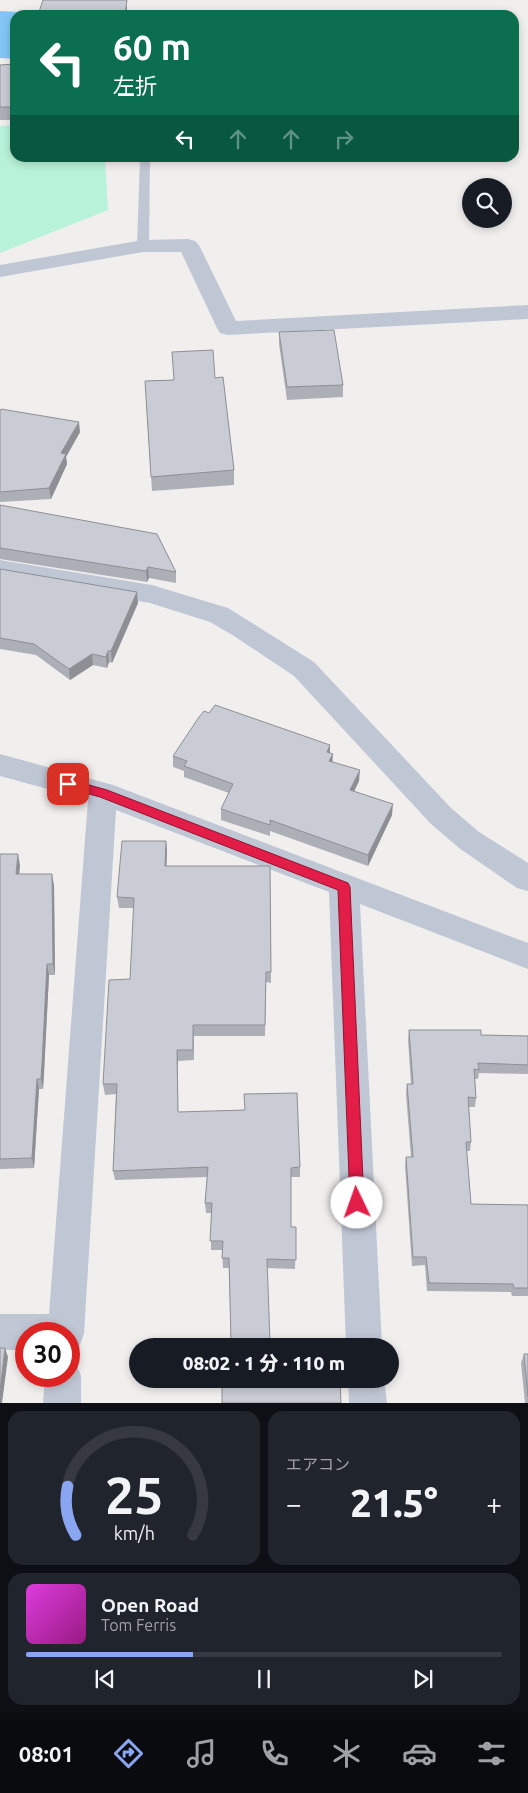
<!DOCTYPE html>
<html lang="ja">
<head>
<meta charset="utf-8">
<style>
	body { margin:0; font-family:Ubuntu,"Noto Sans JP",sans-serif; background:#20242c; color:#f1f3f6; height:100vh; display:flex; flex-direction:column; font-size:19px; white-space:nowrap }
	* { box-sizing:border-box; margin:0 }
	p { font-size:16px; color:#9ea1a6 }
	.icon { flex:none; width:28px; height:28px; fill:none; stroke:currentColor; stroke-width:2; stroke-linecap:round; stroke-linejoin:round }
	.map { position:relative; height:1403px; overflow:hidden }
	.side { display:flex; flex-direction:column; gap:8px; padding:8px; background:#0d0f14; flex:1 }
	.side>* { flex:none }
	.guide { position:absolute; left:10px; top:10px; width:509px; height:152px; border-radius:15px; box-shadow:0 2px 8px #0003; background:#0b6e4f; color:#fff; overflow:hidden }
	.tools { position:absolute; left:462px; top:178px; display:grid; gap:10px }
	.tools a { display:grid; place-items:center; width:50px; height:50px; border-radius:50%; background:#171b24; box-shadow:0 2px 8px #0003; font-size:25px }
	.speed { position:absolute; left:15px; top:1322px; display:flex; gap:10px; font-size:25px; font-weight:700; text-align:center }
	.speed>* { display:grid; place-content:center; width:65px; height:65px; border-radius:50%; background:#171b24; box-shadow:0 2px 8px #0003; line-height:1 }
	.speed .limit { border:8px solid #d22; background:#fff; color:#111 }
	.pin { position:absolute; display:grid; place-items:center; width:42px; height:42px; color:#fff; margin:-21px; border-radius:10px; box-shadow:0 2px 8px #0006 }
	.me { position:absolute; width:55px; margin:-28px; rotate:357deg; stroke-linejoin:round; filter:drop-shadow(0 0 4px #0008) }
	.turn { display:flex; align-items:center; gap:18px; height:105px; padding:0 20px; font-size:22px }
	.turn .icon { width:65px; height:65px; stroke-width:2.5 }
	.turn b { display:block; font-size:35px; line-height:42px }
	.lanes { display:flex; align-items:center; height:48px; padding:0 20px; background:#0003; justify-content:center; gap:25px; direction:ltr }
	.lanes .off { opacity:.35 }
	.big { font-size:38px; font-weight:800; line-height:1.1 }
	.side .card { flex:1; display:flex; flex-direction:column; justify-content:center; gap:8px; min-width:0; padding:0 18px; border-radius:15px; background:#20242c }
	.side .dial { align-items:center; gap:0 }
	.dial svg { height:130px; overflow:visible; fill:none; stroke:#363941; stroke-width:7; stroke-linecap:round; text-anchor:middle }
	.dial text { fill:#f1f3f6; stroke:none }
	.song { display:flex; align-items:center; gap:15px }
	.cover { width:60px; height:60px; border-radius:8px; background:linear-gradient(135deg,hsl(300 70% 55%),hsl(310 70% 35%)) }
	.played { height:5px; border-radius:2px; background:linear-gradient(90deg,#8aa5f2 35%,#363941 35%) }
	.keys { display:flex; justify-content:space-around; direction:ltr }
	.heat { display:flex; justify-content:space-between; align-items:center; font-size:28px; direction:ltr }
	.side .tiles { flex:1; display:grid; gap:8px; grid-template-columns:1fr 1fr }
	.card:last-child { grid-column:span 2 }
	.trip { position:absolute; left:129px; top:1338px; width:270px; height:50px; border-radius:25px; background:#171b24; box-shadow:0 2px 8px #0003; font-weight:800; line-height:50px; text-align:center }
	.dock { display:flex; height:80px; justify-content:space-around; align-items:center; background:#090b0e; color:#9ea1a6 }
	.dock .icon { width:35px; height:35px }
	.dock .on { color:#8aa5f2 }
	.dock b { font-size:22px; color:#f1f3f6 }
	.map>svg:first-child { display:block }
</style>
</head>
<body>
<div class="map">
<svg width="528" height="1403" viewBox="0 0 528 1403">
	<rect width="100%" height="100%" fill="#f1eeee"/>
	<path fill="#b8f2d9" d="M15,125v33h90l3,52 -108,43v-127z"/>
	<path fill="#82c7f3" d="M0,11l42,2 -1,2h-26v44l-15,-1z"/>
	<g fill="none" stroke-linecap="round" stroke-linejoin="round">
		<path fill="#c0c7d4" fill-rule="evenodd" d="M140,158h10l-1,88 -6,3 -6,-3z"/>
		<path fill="#c0c7d4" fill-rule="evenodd" d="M188,239l7,2 4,4 37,76 292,-16v14l-300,16 -8,-2 -3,-5 -36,-76h-38l-143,25v-12l143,-25z
			M0,560l152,25 76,23 86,54 137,146 28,24 49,31v28l-11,-3 -58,-40 -28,-24 -137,-148 -60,-40 -24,-14 -60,-19 -150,-25z
			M0,754l113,31 415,158v26l-168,-65 22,442h-36l-17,-454 -213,-82 -32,524 -5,13 -10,4v-17h-43v16h-26v-36h49l39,-514 -88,-24z
			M69,1360l7,3 5,13v27h-38l2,-27h24z
			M348,1379h36l3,24h-38z"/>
	</g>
	<path fill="#adafb6" d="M15,64v56h-15v-55z
		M279,332l64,53v12l-56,3 -8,-56z
		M172,352l43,26 19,92v15l-82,6 -7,-110 29,-1z
		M0,411l80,21 -14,25 1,7 -16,35 -51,3z
		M0,505l176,67v11l-27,-5 -2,4 -147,-23z
		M0,569l138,34 -26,60 -3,-1 -2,6 -14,-3 -23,15 -34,-25 -36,-6z
		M209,713l121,32v8l3,9 26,19 -5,10 38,24 -24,51 -98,-35v5l-49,-16v-11l8,-16 -45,-16v-6l-11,-4v-11z
		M166,841l1,11 -1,14h104l1,117 -5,-1 -1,54h-71v24l-16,1v51l122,55v10h-9v50h5l-1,42 -28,-1 -36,74 -2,-74h-6l-1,-18h-11v-37h-5l-1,-10 2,-26 -92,3 -2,-9 3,-77 -11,1 -2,-11 27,-105 4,-71h-15l-2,-11z
		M0,854l20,11 -1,9 35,11 1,90h-6l-5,101 -1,13h-4l-5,79 -34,1z
		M409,1030l72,5 47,1v38l-49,-1 -1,6h-3l1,19 -1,9h-6l2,35 -1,9h-4l5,53 57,1v91h-16l-1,-4 -84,-1 -2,-26 -13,1 -7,-100 1,-9h5l-5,-63 1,-10h4l-3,-44z
		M524,1354h4v49h-3l-4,-40z"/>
	<path fill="#8d8f94" d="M127,0v15h-2z
		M79,422l1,10 -14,25 1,7 -16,35 -2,-11 12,-35z
		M148,567l1,11 -2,4 -1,-11z
		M137,592l1,11 -26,60 -1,-12z
		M108,651l1,11 -2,6 -1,-11z
		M92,654l1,11 -23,15 -1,-11z
		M330,745v11l-3,-4z
		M333,754l-1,11 -3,-4z
		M360,770l-1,11 -9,19v-10z
		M393,804l-1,11 -24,51v-11z
		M166,841l1,11 -1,25 -1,-11z
		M18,854l2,11 -2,21 -2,-12z
		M52,874l2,11 1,90 -2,-11z
		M47,964l2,11 -6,114 -2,-10z
		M177,1050l1,11v62v-11z
		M37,1079l2,10 -5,79 -2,-10z
		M5,1348l3,9 -6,46h-2v-12z"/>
	<path fill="#c9ccd4" stroke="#8d8f94" d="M43,0h84l-2,15h-87z
		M15,64v43h-15v-42z
		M334,330l9,55 -56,2 -8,-55z
		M213,350l2,28 8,-1 11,93 -83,7 -6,-96 29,-1 -2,-28z
		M1,409l78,13 -18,31 5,1 -17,34 -49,4v-81z
		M0,505l157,29 19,38 -28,-5 -2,4 -146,-23z
		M0,569l137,23 -26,59h-3l-2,6 -14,-3 -23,15 -35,-25 -34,-6z
		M215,705l115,40 -3,7 6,2 -4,7 31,9 -10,20 43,14 -25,51 -98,-35v5l-49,-16 12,-25 -49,-18 3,-5 -14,-5 26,-39 5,-6 5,2z
		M122,841h44l-1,25h105l1,106h-5l-1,53h-72v25h-16l1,62 67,-2 -1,-16 53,-1 3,74 -9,1v59h5v33l-29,-1 3,83h19v4h-66v-4h8l-2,-84h-7l1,-17h-13l2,-38h-7l3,-36 -95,4 4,-87h-14l6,-104 21,-1 4,-81 -17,-1z
		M0,854h18l-2,20h36l1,90h-6l-5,101 -1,14h-4l-5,79 -32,1z
		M409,1030h72v5l47,1v29l-50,-2 1,7 -5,-1 2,29 -8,-1 3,45h-5l5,62 57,1v83h-14l-1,-4 -84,-1 -3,-26h-13l-7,-100h7l-6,-73h6z
		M0,1348h5l-5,43z
		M524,1354h4v43z
		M222,1379h118l1,24h-119z"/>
	<path fill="#e11d48" stroke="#92132f" d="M68,779l39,11 241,93 2,4 14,316 -2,5 -5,2 -5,-2 -2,-5 -12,-313 -238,-93 -36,-10 -1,-3 1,-3z"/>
</svg>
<div class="tools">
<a><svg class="icon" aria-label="search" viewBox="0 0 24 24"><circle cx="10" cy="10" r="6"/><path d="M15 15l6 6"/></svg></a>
</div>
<div class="speed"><div class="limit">30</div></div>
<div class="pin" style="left:68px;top:784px;background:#d93025"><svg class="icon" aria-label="arrive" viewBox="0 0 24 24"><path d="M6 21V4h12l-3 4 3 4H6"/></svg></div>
<svg class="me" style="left:357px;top:1203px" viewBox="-20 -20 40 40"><circle r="19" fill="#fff"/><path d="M0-13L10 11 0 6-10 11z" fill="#e11d48"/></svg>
<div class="trip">08:02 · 1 分 · 110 m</div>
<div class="guide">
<div class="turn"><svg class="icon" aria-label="left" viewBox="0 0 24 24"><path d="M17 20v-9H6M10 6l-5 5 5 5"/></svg><div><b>60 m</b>左折</div></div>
<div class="lanes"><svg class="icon" aria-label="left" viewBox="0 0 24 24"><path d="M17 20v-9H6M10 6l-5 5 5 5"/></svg><svg class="icon off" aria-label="ahead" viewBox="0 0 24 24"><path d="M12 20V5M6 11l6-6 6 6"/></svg><svg class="icon off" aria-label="ahead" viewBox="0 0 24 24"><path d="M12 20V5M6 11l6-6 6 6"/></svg><svg class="icon off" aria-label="right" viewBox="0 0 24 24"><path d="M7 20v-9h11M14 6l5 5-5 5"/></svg></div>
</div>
</div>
<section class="side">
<div class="tiles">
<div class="card dial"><svg viewBox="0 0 100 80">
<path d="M14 69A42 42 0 1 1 86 69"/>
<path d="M14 69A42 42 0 0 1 9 39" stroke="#8aa5f2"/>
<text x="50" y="56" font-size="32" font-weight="700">25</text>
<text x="50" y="72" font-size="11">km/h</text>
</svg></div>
<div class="card"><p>エアコン</p>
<div class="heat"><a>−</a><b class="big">21.5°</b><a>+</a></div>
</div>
<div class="card">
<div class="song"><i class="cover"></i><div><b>Open Road</b><p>Tom Ferris</p></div></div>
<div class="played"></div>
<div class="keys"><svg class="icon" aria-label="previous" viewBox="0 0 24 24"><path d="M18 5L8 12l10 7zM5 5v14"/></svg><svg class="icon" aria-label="pause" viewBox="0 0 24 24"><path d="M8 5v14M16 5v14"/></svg><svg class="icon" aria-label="next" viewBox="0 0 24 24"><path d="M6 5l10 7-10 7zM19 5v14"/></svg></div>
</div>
</div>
</section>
<nav class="dock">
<b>08:01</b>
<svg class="icon on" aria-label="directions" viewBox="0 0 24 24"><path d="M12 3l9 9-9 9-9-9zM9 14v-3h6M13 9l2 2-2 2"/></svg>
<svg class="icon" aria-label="music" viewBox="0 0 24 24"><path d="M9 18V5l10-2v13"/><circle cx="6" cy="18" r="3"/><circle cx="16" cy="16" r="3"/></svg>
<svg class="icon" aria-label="phone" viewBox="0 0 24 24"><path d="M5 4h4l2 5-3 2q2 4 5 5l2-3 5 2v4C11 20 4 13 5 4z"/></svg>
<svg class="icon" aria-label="climate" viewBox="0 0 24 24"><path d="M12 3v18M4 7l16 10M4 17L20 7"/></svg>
<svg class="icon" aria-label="car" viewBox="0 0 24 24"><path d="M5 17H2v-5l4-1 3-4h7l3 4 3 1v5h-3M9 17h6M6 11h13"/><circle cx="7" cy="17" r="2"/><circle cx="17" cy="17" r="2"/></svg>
<svg class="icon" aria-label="filters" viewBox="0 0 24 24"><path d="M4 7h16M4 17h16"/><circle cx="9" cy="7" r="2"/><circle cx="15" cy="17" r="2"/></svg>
</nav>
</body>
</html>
